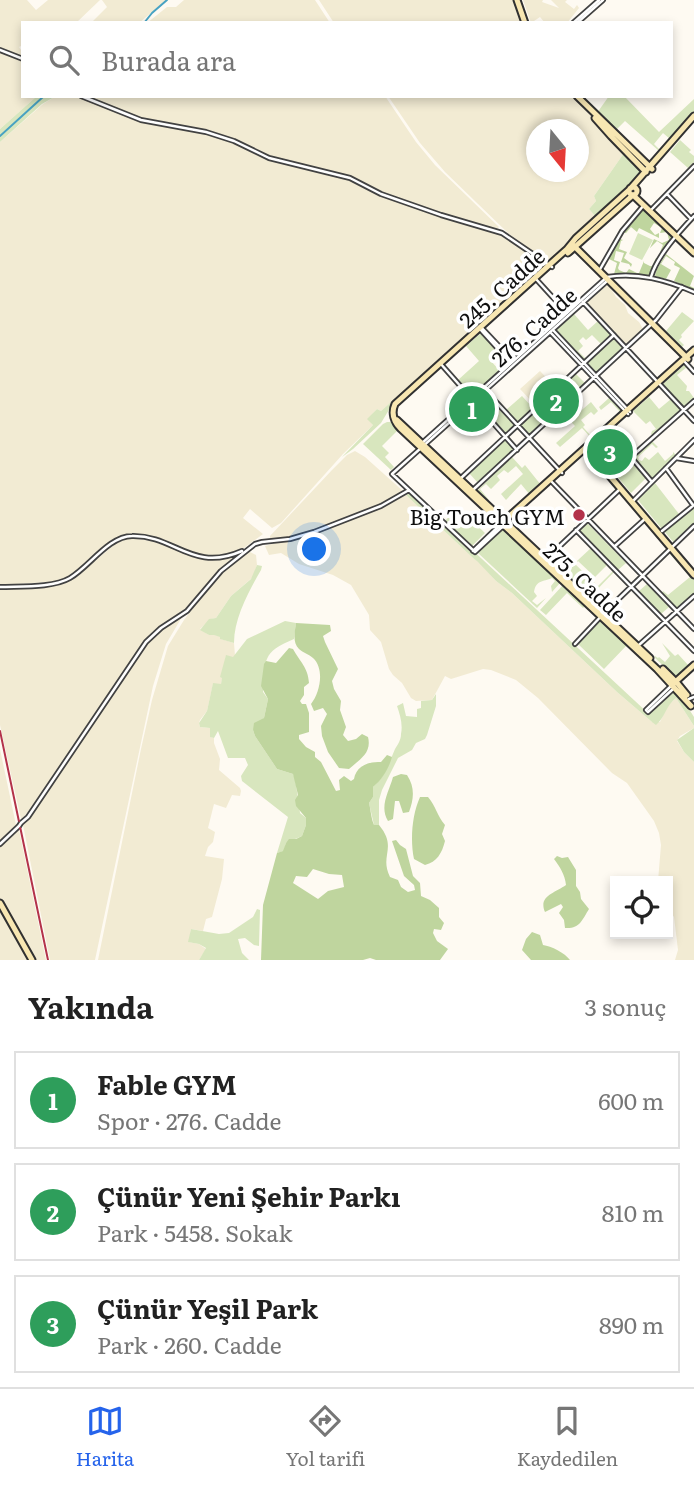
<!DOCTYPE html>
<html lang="tr">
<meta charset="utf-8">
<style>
body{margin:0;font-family:Literata,serif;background:#f6f6f6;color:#222}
.controls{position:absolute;right:21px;bottom:21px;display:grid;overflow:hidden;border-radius:0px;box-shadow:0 4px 10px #0003}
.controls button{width:63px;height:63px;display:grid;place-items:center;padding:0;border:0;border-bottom:2px solid #e0e0e0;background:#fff;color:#222;font:35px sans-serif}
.compass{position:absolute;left:526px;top:119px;width:63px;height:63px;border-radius:50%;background:#fff;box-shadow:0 4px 10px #0003;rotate:162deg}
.you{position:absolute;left:315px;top:550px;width:24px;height:24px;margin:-18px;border:5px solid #fff;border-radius:50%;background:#1a73e8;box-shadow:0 0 0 10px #1a73e833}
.badge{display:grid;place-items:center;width:46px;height:46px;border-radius:50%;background:#2563eb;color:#fff;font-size:23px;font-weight:700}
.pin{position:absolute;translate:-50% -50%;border:4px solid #fff;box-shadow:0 2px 7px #0006}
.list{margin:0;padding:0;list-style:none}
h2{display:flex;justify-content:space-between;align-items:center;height:91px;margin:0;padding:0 28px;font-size:30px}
h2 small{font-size:23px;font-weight:400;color:#767676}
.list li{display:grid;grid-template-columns:46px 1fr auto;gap:21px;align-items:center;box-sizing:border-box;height:98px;margin:0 14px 14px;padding:0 14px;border:2px solid #e0e0e0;border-radius:0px}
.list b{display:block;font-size:26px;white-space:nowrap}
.list p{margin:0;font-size:23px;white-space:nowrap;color:#767676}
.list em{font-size:23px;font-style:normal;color:#767676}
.icon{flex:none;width:38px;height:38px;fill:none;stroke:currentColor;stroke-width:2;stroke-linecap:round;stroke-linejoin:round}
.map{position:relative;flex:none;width:694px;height:960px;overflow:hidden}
.search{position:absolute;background:#fff;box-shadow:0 4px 10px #0003;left:21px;right:21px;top:21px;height:77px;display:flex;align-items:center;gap:18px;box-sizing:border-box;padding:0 24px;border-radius:0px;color:#767676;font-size:26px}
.sheet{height:427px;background:#fff}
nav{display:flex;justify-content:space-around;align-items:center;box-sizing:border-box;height:98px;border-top:2px solid #e0e0e0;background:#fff;font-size:19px;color:#767676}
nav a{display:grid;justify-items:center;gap:4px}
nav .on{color:#2563eb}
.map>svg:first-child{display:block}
</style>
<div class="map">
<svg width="694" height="960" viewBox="0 0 694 960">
<rect width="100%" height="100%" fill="#fefaf2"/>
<path fill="#f2ebd3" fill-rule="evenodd" d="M0,0H27L36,10L48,0H100L76,23H23V45L19,47L23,53V57L0,48Z
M102,0H166L139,23H91L107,7Z
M184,0H315L330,23H147L167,7H176Z
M319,0H513L521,23H334Z
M523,0H543L542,2L559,8L551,0H567L565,2L574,9L577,5L579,8L567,23H545L540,17L531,23Z
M0,51L23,60V96H37L0,129Z
M56,96H78L141,121L205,133L233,143L269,159L346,178L386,197L500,234L546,265L418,380H417L381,411L377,409L368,419L373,425L343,454L281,523L272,528L250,509L243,518L263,534L244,548L224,555L207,556L191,553L153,537L138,534L126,535L118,538L107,546L75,573L64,580L49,582L0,585V142L43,104Z
M84,96H385L416,142L435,165L499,227L496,230L434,211L380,193L351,178L269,156L219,135L142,120Z
M388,96H573L624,153L594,196L596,201L589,209L596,217L549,263L509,234L445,172L420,143ZM536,130H578V172H536Z
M608,284L616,297L625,305L628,313L639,322L643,329L626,345L586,303Z
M540,371L555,387L536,406L520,389Z
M355,451L365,457L404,492L375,507L313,531L286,538L270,539V536L332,470L347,455Z
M406,495L473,558L480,563L496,581L512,593L617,692L652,722H660L668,705L676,698L694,726V728L680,736L677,741L684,752L694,762V960H675L678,950L674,917L668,908V881H658L661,845L659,833L654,821L627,783L612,773L538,698L516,680L491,670L483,669L451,679L445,676L432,700L416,701L411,698L402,683L393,675L389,669L381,642L370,630L369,615L351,585L333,575L299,564L281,553L269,555L265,546L326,529L380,507Z
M131,538L157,542L198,558L221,560L236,556L217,572L186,609L158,629L145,642L40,796L24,817L21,819L0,725V589L54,586L66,583L77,576L114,545L124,539Z
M248,551L256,555L257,565L253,577L231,596L216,618L211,619L200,629L209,635H215L221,637V639L234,643L235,656L233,658L226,656L221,685L213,684L207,711L200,720L199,723L200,727L210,728L211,737L214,738V743L220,759L219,770L240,788L241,791L240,796L232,795L226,808L214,804L208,828L215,832L213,842L208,847L205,856L224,859L222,879L212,917L206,919L203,931L191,929L189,942L199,944L206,949L199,960H98L141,749L152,700L168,646L184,620L215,578Z
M182,617L166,644L153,686L95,960H50L23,825L147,644L162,629Z
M0,749L16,825L0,841Z
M19,830L46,960H34L0,899V847Z
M0,906L30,960H0Z"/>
<path fill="#d8e6be" d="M37,96H56L42,104L0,142V129Z
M609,96H624L659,132L694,99V113L670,139L663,133L654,144L660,150L659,151L625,121L615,131L597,113Z
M680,140L691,150L689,152L694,156V162L688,168L670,152Z
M624,153L642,171L629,186L596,217L589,209L596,201L594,196Z
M638,233L653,240L642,260L629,254Z
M682,312L694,321L681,335L682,337L679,340L684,345L682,347L666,331Z
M574,314L588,330L598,321L611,335L601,344L592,335L586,340L583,337L579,341L583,346L578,351L586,359L584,361L555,330Z
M481,333L499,352L490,357V360L500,371L472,396L458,380L479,361L466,346Z
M613,337L623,348L596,373L586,363Z
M684,365L687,367L677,375L687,386L686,391H689L694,398L684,407L663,384Z
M575,373L585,383L529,435L520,425Z
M417,379L418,380L393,403L381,423L353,449L342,457L373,425L367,419L377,409L381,411Z
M522,396L533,408L518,423L506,410Z
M649,397L659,409L671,399L681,410L653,436L651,434L652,431L656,429L650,421L646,424L633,411Z
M609,398L623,412L592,439L582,428L560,447L556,443L575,426L561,411L567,405L576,415L591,402L598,411L594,415L591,412L581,420L585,425L583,427L591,436L620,412L611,402L601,410L599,407Z
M495,403L515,425L506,433L486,412Z
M387,422H393L398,430L382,446L389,453L385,457L394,467L391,470L363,444L383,424Z
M608,434L628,457L612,471L593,448Z
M505,440L514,449L478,483L469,473Z
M652,441L658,447L656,448L652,444L638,457L639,460L642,461L645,457L649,460L658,452L665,461L673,454V452L676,455L652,479L633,458Z
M512,457L522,468L525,465L541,485L530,495L521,484L506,500L501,494L523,474L516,466L508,473L504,470L497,476L500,480L491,489L486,484L480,489L489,500L488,501L477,491Z
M631,460L646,478L631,493L615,474Z
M655,483L679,514L662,529L638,500Z
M409,493L412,494L649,714L673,693L680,695L694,717V726L676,698C666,705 665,718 656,725L652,722L617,692L512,593L496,581L478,562L473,558L406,495Z
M458,507L485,533L472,546L445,521Z
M694,507V524L675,544L664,531Z
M587,523L626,563L618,570L579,530Z
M503,529L560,583L552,592L551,586L555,581L552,578C543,582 536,580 534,592L537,596L532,601L537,605L546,598L537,608L478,553Z
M591,548L607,565L595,577L578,561L575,564L598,586L613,571L614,572L590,597L564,573Z
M670,554H673L694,578V593L677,608L662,593L663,591L668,595L690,577Z
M257,565L262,566L261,570C249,591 234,618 234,643L220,639V637L214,635H209L200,630L209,619L216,618L231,596L251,579Z
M647,584L669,607L661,614L639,591Z
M563,585L585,606L583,608L567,593L546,615L540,610Z
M601,620L627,645L604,669L578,644Z
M285,621L296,623L294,639C262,652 265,660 263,692L268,699L264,718L253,730L255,736L277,769L293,774L295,778L300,813L306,818V825L302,836L286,843L284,851L277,853L288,817L242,781L241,776L248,765L245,758H228L218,731L214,738L210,737V728L200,727L199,723L207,711L213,683L221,684L222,678L220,677L226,655L233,657L247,639Z
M662,643L675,656L678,654L689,666L679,675H673L654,657L655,656L658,658L659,657L665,662L670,656Z
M436,694V706L427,735L425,739L416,743L412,750L398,758L382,790L379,800V825H374L369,803L373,797V787C385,777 389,763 395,749C398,744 401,740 401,734C403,724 400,715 397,706L403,703L406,716L417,717V709L421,708V701L432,700Z
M694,728V762L684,752L677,740Z
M257,909L260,910L259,946L254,945L245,938L238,939L242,953L249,960H199L206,948L199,944L188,942L191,929L219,934L229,933L253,917Z"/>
<path fill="#bfd59e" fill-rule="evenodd" d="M644,208L673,236L662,254L660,252L663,245L657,241L650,248L654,239L662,243L669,240L667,232L660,233L662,228L654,223L650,229L655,235L659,233V238L639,228L637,232L631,227L626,233H624Z
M620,239L623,240L621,241L619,249L627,252L624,258L632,264L631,267L629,264L621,262L624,253L616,251L614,260L620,262L618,268L619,270L626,273L629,269L637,273H639L644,261V263L650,266H652L656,258L658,259L649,275L614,274L617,263L609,259Z
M666,254L694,276L690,286L694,288V290L674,281L680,268L674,265L675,262L666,256L661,264L671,270L666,279L655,276L657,269Z
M296,623L330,625L331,631L323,636L325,642L338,669L332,681L334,689L341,701L340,710L346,727L343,735L348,741L356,739L362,734L368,737C372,753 360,759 349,769L339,768L328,752L322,736L321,726L327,714L323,708L314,711L311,704C320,693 325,669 313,658C309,654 303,653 299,649C292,642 295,631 296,623Z
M289,648L293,649C300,662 308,667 309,683L304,687V695L300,701L302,704H306L309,713V732L299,735V739L306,747L315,752V757L321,762L336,791L340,790L339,780L344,776L351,781L354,779C356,766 369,761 381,762L387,755L392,757C389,768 382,780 373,787V797L369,803C371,811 371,818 374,825H379C398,848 379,855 390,877L398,880L401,887L408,892L415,890L414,885L404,876L392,841L396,840L400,845L406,849L413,876L420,883L421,896L430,900L439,908V917L444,923L441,930L434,929L433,933L437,941L448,949L440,960H376L370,958L363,960H261L263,905L277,853L283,851L286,843L289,839H296L302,836L306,825V818L296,806L295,800L298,795L293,774L277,769L255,736L253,730L254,723L264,718L268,699L261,686L264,664L266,661L276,663ZM313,869L329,874L342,875L344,887L328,891L318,899L293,883L296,876L307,877Z
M401,774L407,775C415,787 414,799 409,812L403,813L399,801H395L393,819L388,821C379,806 389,792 393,777Z
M420,797H428C436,806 437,816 445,825L442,834L445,841C442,853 437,862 425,865L414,859C410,840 412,815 420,797Z
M557,856L562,858L568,857L576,870V886L580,892L581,899L589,909C582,920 580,929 565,928L564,920L559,913L563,907L561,904L545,912C538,896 555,893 566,885C565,875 560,867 554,859Z
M532,932L540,935L543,945C551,946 565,953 570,960H531L522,950L526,939Z"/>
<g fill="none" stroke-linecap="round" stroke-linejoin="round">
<path stroke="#47a2c2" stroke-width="2" d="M144,23L152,13L167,0
M0,136L44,96"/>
<defs>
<path id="street" d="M573,23L599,0
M577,23L603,0
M0,50L23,59
M81,96L141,120L206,132L234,141L269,158L350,178L381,194L441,215L502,233L552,267
M667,194L691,219
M652,209L694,166
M599,271L622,231L644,205
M651,277C657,256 679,232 694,216
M536,279L567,313
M583,302L694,421
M481,327L513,361
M479,328L510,362
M553,330L630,412
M550,332L628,414
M685,362L694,372
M440,363L517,450
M485,390L562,473
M609,431L652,482
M421,444L607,277C638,272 666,280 694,292
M676,458L694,461
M666,468L693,505
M612,474L694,401
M460,479L614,335
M552,482L694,629
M474,489L656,320L682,287
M632,502L694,440
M503,526L475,552L392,474L607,281
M576,530L694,651
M662,531L694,505
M615,546L646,518
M473,551L501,524
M545,560L619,490
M0,587C20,586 53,588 70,578C89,567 109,536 132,536C175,535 192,573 242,551
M575,644L606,611L694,526
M639,645L694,596
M670,687L646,710L648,712L673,689
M689,699L694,697
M21,823L28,817L146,642L161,628L187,611L221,571L255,544L262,542L290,539L314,532L381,506L409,490
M0,844L19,826"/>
<path id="secondary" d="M517,0L525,23
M577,96L652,169
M595,118L611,136L646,172
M629 191a4 4 0 1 1 8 0a4 4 0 1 1-8 0Z
M631,188L694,116
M630,189L576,238L567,249L395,404C391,413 394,422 401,429L657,669L691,706
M633,195L694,253
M574,246L688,359
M568,253L633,195
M397,420L650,658
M586,448L694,575
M504,521L694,350
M663,669L678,684L687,695
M673,684L694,665
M0,903L32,960"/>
</defs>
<use href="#street" stroke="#424242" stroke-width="6"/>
<use href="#secondary" stroke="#313131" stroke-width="9"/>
<use href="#street" stroke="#fff" stroke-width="2.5"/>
<use href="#secondary" stroke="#f8e7b2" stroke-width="5"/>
<path stroke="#b3324a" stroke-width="2" d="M0,731L48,960"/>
<defs>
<path id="street-bridge" d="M19,826L21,823"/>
</defs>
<use href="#street-bridge" stroke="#424242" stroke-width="6" stroke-linecap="butt"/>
<use href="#street-bridge" stroke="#fff" stroke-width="2.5"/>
</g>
<circle fill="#b3324a" stroke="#fff" stroke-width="2.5" cx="579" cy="515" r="7"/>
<g text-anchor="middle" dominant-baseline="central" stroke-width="7" stroke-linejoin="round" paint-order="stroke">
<g font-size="21" fill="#0f0f0f" stroke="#fff">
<text transform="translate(501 287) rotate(-42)">245. Cadde</text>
<text transform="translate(533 326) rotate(-42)">276. Cadde</text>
<text transform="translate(586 581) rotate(43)">275. Cadde</text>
</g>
<g font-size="21" fill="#0f0f0f" stroke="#fff" text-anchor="end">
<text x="565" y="515">Big Touch GYM</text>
</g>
</g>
</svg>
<div class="controls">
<button><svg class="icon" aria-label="locate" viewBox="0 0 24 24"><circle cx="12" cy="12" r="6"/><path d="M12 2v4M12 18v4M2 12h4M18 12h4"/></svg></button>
</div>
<svg class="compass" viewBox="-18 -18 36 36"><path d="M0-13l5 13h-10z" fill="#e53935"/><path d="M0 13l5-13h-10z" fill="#767676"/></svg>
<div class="you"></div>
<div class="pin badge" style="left:472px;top:409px;background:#2e9e5b">1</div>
<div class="pin badge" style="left:556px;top:401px;background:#2e9e5b">2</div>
<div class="pin badge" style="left:610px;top:452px;background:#2e9e5b">3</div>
<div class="search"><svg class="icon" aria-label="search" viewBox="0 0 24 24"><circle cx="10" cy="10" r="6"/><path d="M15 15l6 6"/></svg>Burada ara</div>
</div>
<section class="sheet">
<h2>Yakında<small>3 sonuç</small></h2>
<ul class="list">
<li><span class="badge" style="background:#2e9e5b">1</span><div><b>Fable GYM</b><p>Spor · 276. Cadde</p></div><em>600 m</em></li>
<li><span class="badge" style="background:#2e9e5b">2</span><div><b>Çünür Yeni Şehir Parkı</b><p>Park · 5458. Sokak</p></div><em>810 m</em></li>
<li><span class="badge" style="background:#2e9e5b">3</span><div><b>Çünür Yeşil Park</b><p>Park · 260. Cadde</p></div><em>890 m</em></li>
</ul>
</section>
<nav>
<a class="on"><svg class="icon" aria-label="map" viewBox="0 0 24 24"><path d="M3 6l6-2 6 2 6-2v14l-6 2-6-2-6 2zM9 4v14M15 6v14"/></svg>Harita</a>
<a><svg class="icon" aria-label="directions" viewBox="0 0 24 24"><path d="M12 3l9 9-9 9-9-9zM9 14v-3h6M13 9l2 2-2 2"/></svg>Yol tarifi</a>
<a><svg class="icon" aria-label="saved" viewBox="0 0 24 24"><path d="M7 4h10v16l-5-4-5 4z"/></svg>Kaydedilen</a>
</nav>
